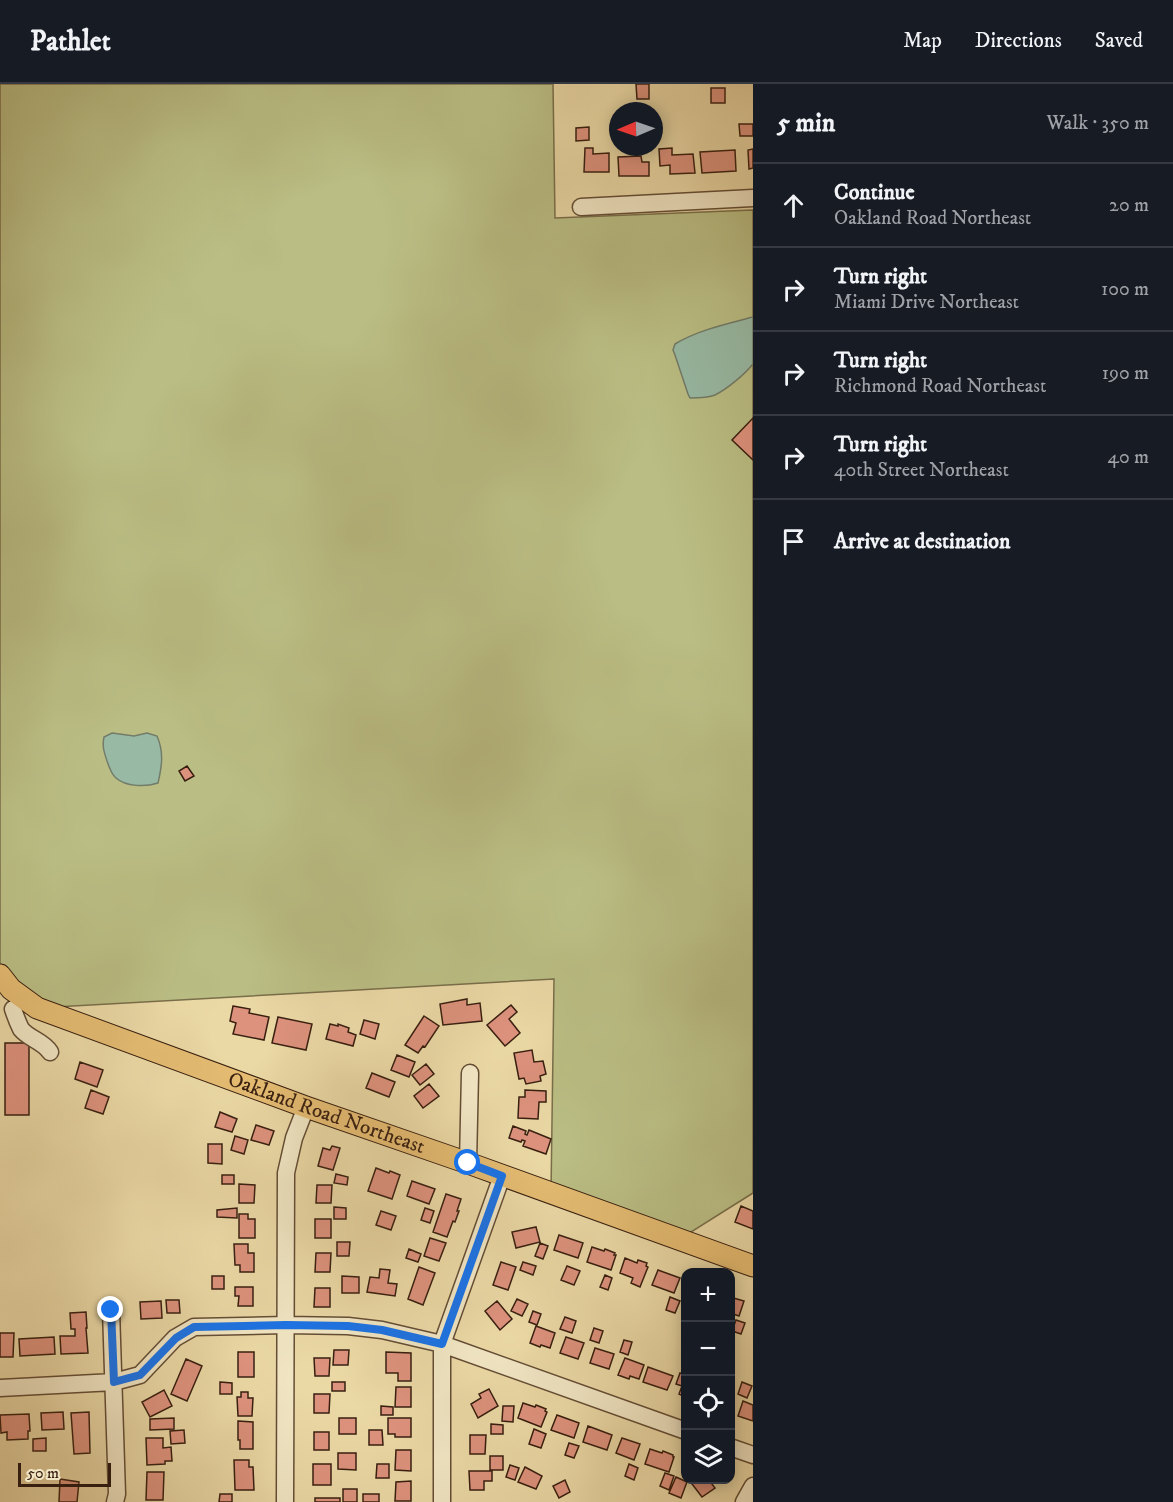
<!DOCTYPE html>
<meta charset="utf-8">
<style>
body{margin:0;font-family:"IM FELL DW Pica",serif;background:#20242c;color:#f1f3f6}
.controls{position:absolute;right:18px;bottom:18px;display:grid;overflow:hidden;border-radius:12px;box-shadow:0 3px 15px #0003}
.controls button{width:54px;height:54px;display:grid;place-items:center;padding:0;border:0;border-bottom:2px solid #363941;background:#171b24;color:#f1f3f6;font:30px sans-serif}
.compass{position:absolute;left:609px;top:18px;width:54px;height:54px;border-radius:50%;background:#171b24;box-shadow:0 3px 15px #0003;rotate:268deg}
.scale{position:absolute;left:18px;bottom:15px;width:93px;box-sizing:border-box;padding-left:6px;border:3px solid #381f10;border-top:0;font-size:16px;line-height:21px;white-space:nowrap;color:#381f10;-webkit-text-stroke:4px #f1e6c4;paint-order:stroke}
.stop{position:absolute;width:18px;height:18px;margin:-14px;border:4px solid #1a73e8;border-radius:50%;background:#fff}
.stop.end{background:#1a73e8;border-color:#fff;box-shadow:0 2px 6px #0008}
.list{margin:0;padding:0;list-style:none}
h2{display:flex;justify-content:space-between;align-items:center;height:78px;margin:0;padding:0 24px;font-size:26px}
h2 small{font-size:20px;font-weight:400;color:#9ea1a6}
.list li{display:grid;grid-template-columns:39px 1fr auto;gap:18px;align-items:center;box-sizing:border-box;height:84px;padding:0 24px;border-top:2px solid #363941}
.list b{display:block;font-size:22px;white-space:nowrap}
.list p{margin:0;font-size:20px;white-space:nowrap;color:#9ea1a6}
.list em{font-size:20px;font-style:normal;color:#9ea1a6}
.icon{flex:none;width:33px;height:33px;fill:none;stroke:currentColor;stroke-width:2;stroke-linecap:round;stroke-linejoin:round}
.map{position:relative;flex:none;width:753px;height:1418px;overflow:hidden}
header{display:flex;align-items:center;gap:36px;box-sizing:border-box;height:84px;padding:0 30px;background:#171b24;border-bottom:2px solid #363941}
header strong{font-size:28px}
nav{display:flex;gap:33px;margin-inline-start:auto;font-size:21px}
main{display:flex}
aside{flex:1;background:#171b24}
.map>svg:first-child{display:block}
</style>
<header>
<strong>Pathlet</strong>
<nav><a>Map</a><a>Directions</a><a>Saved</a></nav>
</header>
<main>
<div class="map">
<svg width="753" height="1418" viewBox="0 0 753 1418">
<rect width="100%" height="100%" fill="#ead8a5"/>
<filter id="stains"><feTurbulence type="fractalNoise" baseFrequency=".00333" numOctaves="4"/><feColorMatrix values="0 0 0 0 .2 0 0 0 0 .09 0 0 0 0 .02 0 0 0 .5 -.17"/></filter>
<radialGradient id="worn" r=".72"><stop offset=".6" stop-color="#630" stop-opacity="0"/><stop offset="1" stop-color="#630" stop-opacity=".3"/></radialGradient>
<path fill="#babe84" stroke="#796e4a" stroke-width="1.5" d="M0,0H553L555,134L753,126V1109L688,1150L551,1109L554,895L37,924L0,891Z"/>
<path fill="#98baa4" stroke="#727c69" stroke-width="1.5" d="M753,233V280C744,291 727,305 715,311C708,314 697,314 690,314L688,310L675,271L673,266L675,260C698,246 727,240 753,233Z
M112,649L134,652L147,649L157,652C164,668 162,682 158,699C146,703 126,703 116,694C111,690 109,682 107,677C104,668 102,662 104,653Z"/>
<path fill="#dd927d" stroke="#381f10" stroke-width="1.5" d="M636,0H649V15H637Z
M711,4H725V19H711Z
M739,40H753V52H740Z
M589,43V56L576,57V44Z
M585,64H593V70L609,69V88H584Z
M672,64V71L693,70L695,89L670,90V81L660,82L659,65Z
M753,65V84L749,85L748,66Z
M735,66L736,87L702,89L700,68Z
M641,72L642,78H649V92H619L618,73Z
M753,334V376L732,356Z
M187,682L194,692L185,697L179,687Z
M467,915V921L480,919L482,937L443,941L440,920Z
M511,921L517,928L509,935L520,949L505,962L487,941Z
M233,922L250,925L249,929L269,933L264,956L233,950L236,939L230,937Z
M424,932L439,942L425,963L423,962L418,969L405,961Z
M278,933L312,940L306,966L272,959Z
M364,936L379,940L375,955L360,950Z
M330,940L338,942V940L349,944L348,948L356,951L353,962L326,955Z
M5,959H29V1031H5Z
M532,966L534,978L543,977L546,990L540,992L541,997L526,1000L524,994L519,995L514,969Z
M397,971L415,978L409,993L391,986Z
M80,978L103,986L97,1003L75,995Z
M426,980L434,990L420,1001L412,991Z
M372,989L395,998L389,1013L366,1004Z
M429,1000L439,1012L423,1024L414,1012Z
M91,1006L109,1013L103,1030L85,1024Z
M525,1006L546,1007V1018H539L538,1035L518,1034L519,1013H525Z
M220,1028L237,1035L232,1048L215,1043Z
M256,1041L274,1047L269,1061L251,1056Z
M513,1042L526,1047L525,1050L527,1051L529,1046L551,1055L546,1070L523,1062L525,1057L522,1056L521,1058L509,1054Z
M235,1052L248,1056L244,1070L231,1066Z
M208,1060H222V1080L208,1079Z
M332,1062L340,1064L333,1086L318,1082L323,1064L330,1066Z
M376,1084L389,1089L390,1087L400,1091L392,1115L368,1107Z
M336,1090L348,1093L347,1101L334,1099Z
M222,1091H234V1100H222Z
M412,1097L435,1105L429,1120L407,1112Z
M239,1100L255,1101L254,1119H239Z
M317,1101H332L331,1119H316Z
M446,1110L461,1115L457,1127H459L455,1138L453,1137L447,1153L433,1148Z
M741,1122L753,1127V1145L735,1138Z
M334,1123L346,1124V1135H334Z
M237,1124V1134L217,1133V1126Z
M425,1124L434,1127L430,1139L421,1136Z
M381,1127L396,1132L391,1146L376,1141Z
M239,1130H248V1135H255V1154H239Z
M315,1135H331V1154H315Z
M536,1143L540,1158L516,1164L512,1148Z
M559,1151L583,1159L578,1174L554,1166Z
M430,1154L446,1159L439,1177L424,1172Z
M337,1158H350L349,1172H337Z
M540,1159L548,1162L543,1175L535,1172Z
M234,1160H248V1169H254V1188H240V1181H235Z
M592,1163L604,1167L605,1165L615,1169L614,1171H616L611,1186L587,1178Z
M409,1165L421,1170L418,1178L406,1174Z
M316,1169H331L330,1188H315Z
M625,1174L637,1179L638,1176L647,1179L646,1182L648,1183L640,1203L631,1199L633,1194L620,1189Z
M501,1178L516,1183L508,1206L493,1201Z
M523,1178L536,1182L533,1191L520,1186Z
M567,1182L580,1187L574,1201L561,1196Z
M419,1183L435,1189L423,1221L408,1215Z
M380,1185L390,1186L388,1199L397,1200L395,1212L367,1208L370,1193L379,1194Z
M658,1186L680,1194L674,1209L652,1201Z
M605,1191L612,1194L608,1206L600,1203Z
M212,1192H224V1205H212Z
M342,1192L359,1193V1209H342Z
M235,1203H253V1222H238L239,1212H235Z
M315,1204H330V1223H314Z
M670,1213L680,1217L675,1229L666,1226Z
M730,1213L744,1217L739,1232L730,1229Z
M517,1215L528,1220L522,1232L511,1227Z
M166,1216H179L180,1229H167Z
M161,1217L162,1234L141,1235L140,1218Z
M497,1217L512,1235L500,1246L485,1227Z
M533,1227L541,1230L537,1241L529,1238Z
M86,1228L87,1244H86L88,1269L61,1270L60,1252H75V1245H71L70,1229Z
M565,1233L576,1237L572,1249L560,1245Z
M736,1236L745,1239L741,1250L732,1247Z
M536,1242L555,1249L550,1264L541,1261L540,1263L530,1259Z
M594,1244L603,1247L599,1259L590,1256Z
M0,1249H14L13,1273H0Z
M54,1253L55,1270L20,1272L19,1255Z
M566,1253L584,1259L578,1275L560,1269Z
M624,1256L632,1258L628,1271L620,1268Z
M595,1264L614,1270L609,1285L590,1279Z
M334,1266H349L348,1281H333Z
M238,1268H254V1293H238Z
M386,1268L411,1269V1297H398V1289H386Z
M314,1274H330L329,1292H315Z
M625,1274L644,1281L639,1295L630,1292L629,1295L618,1291Z
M186,1275L202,1282L187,1317L171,1310Z
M648,1283L673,1292L667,1306L643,1298Z
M680,1289L686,1291V1313L679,1310L682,1302L676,1300Z
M220,1298L232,1299V1310H220Z
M332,1298H345V1307H332Z
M742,1298L752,1302L747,1314L738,1310Z
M396,1303H411V1323H395Z
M489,1305L498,1322L478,1334L471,1320L481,1314L479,1310Z
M164,1306L172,1322L150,1333L142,1318Z
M241,1308H248V1314H253L252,1332H238L237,1313H241Z
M314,1310H330L329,1329H314Z
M743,1317L753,1321V1337L738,1332Z
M523,1319L535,1323L536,1321L546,1325L545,1327L547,1328L541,1343L518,1334Z
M381,1322L393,1323V1331H381Z
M503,1322H514L513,1338L502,1337Z
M63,1328L64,1345L42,1346L41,1329Z
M89,1328L90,1369L74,1370L71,1329Z
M29,1330L30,1347H28V1355L7,1356V1348L1,1349L0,1331Z
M557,1331L579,1339L574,1354L551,1346Z
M174,1334V1345L150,1346V1335Z
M339,1334H356V1350H339Z
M388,1334H411V1353H395V1350H388Z
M238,1337L253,1338V1365H240V1356H238Z
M491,1340L503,1341V1350H491Z
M588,1342L612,1351L607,1366L583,1358Z
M534,1345L546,1350L541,1364L529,1360Z
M184,1346L185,1359L171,1360L170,1347Z
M369,1346H382L383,1361H369Z
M314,1348H329V1366H314Z
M470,1351H486L485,1370H470Z
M46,1354V1367H33V1355Z
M146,1354H163V1364L171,1363L172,1377H165V1380L147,1381Z
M622,1354L640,1360L634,1376L616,1369Z
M569,1359L579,1362L574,1374L565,1371Z
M650,1365L662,1369L663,1367L673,1371V1373H674L669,1388L645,1380Z
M396,1366H411V1387L395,1386Z
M338,1369H356V1386L338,1385Z
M490,1372H503V1386H490Z
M234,1376H249V1383H253L254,1406H235Z
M313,1380H331V1401H313Z
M377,1380H389V1394H376Z
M629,1380L638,1384L634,1396L625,1392Z
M510,1381L519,1384L515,1396L506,1393Z
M525,1383L542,1392L536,1405L518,1398Z
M469,1387H492V1397H484V1406H470Z
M147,1388H164L163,1416H146Z
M665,1389L674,1392L669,1406L660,1402Z
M676,1393L687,1398L681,1414L669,1409Z
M60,1395L79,1398L77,1418H59Z
M565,1396L570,1408L559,1414L553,1402Z
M689,1396H709L715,1404L702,1413Z
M411,1397V1417H395L396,1398Z
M343,1405H357V1418H343Z
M220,1410H232V1418H219Z
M363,1410H379V1418H363Z
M315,1414H340V1418H315Z"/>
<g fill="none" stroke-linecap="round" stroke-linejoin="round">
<defs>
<path id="minor" d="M581,123L753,114
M13,925C15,931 18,939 21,945C29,955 43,957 50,968
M468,1079L470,989
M111,1226L117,1410L115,1418
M0,1304L114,1298L140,1291L175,1254L194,1243L286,1241L348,1242L382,1246L442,1260L686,1347
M730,1363L753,1371
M285,1418L286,1089L294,1054L306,1023
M442,1418V1260L502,1092
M744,1418L753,1402"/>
<g id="major">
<path id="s1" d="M0,891L11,905L37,924L306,1023L468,1079L753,1182"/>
</g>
</defs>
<use href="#minor" stroke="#644d35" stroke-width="19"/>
<use href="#major" stroke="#381f10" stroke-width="23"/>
<use href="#minor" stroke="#f1e6c4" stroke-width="16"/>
<use href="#major" stroke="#e5bc72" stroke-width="21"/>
</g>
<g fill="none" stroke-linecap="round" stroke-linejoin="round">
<path stroke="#1a73e8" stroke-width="8" d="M111,1226L114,1298L140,1291L176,1254L194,1243L286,1241L348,1242L382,1246L442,1260L502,1092L468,1079"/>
</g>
<g text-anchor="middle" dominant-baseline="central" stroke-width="6" stroke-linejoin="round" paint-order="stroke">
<g font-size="21" fill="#381f10" stroke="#f1e6c4">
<text stroke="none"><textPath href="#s1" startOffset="358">Oakland Road Northeast</textPath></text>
</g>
</g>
<rect width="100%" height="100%" filter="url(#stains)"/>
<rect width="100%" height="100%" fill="url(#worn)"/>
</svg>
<div class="controls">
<button>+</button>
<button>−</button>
<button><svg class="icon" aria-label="locate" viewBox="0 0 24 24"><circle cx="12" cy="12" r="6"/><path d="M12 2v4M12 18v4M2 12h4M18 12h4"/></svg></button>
<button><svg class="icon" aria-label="layers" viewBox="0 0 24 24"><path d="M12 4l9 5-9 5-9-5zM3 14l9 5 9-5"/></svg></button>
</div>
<svg class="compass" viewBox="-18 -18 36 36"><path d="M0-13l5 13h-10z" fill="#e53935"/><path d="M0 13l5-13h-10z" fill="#9ea1a6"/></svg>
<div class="scale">50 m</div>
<div class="stop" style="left:468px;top:1079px"></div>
<div class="stop end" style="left:111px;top:1226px"></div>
</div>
<aside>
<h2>5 min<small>Walk · 350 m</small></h2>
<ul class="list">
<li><svg class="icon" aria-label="ahead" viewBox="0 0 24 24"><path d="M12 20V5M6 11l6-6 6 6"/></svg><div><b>Continue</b><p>Oakland Road Northeast</p></div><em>20 m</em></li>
<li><svg class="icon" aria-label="right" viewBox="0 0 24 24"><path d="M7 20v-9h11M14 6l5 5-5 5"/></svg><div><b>Turn right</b><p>Miami Drive Northeast</p></div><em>100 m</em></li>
<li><svg class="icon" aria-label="right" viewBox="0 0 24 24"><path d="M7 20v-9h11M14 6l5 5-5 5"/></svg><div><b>Turn right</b><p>Richmond Road Northeast</p></div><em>190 m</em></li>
<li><svg class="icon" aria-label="right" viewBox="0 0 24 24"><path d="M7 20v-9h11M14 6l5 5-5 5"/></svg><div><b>Turn right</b><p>40th Street Northeast</p></div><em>40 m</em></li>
<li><svg class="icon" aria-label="arrive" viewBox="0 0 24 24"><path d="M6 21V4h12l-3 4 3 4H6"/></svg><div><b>Arrive at destination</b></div></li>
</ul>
</aside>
</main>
